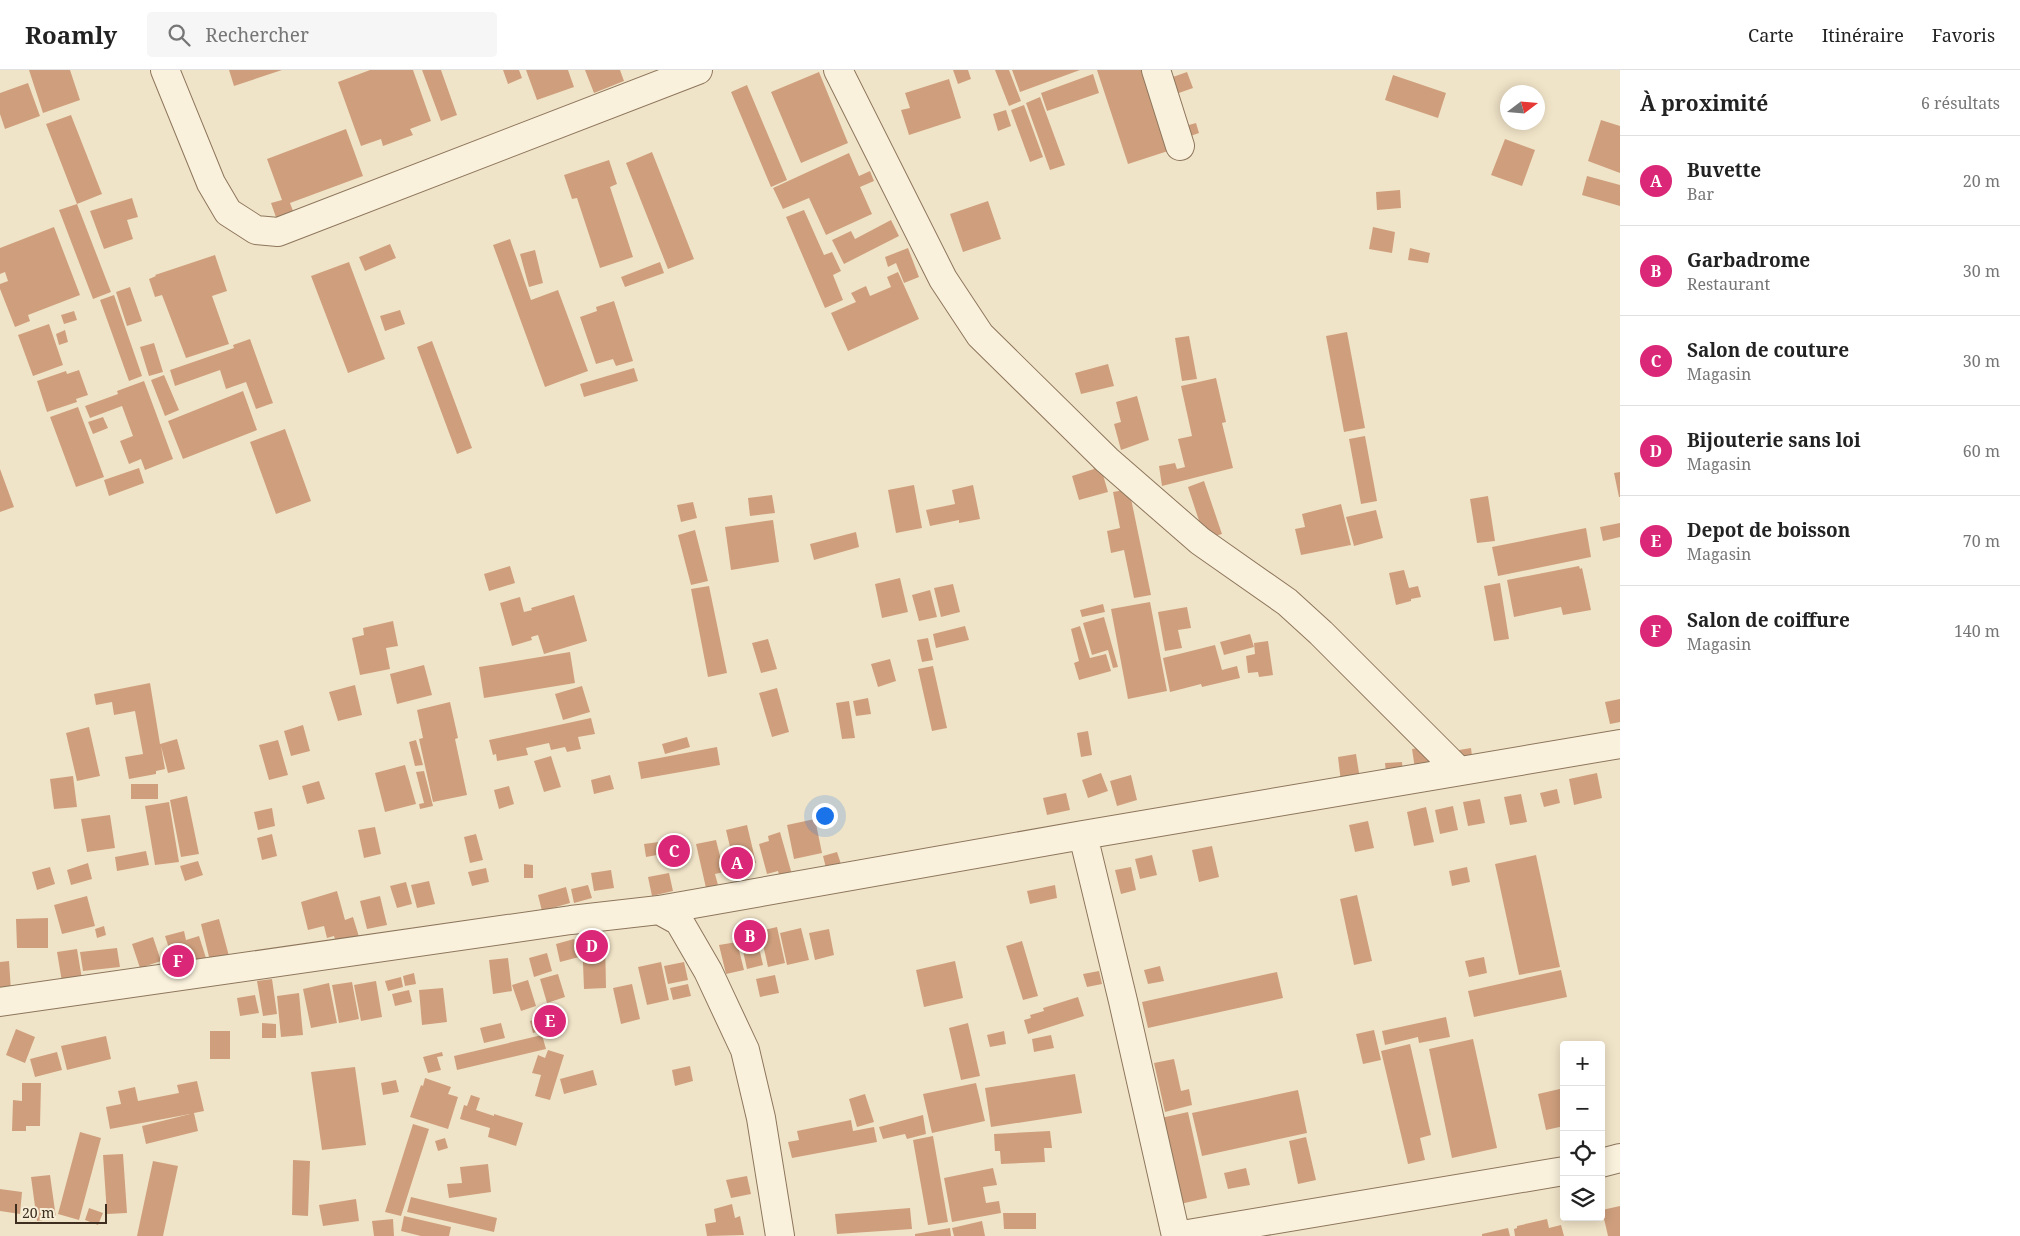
<!DOCTYPE html>
<html lang="fr">
<meta charset="utf-8">
<style>
body{margin:0;font-family:"Noto Serif",serif;background:#f6f6f6;color:#222}
.controls{position:absolute;right:15px;bottom:15px;display:grid;overflow:hidden;border-radius:5px;box-shadow:0 2px 12px #0003}
.controls button{width:45px;height:45px;display:grid;place-items:center;padding:0;border:0;border-bottom:1px solid #e0e0e0;background:#fff;color:#222;font:25px sans-serif}
.compass{position:absolute;left:1500px;top:15px;width:45px;height:45px;border-radius:50%;background:#fff;box-shadow:0 2px 12px #0003;rotate:74deg}
.scale{position:absolute;left:15px;bottom:12px;width:92px;box-sizing:border-box;padding-left:5px;border:2px solid #3d2e20;border-top:0;font-size:14px;line-height:18px;white-space:nowrap;color:#3d2e20;-webkit-text-stroke:4px #f7eed8;paint-order:stroke}
.you{position:absolute;left:824px;top:745px;width:18px;height:18px;margin:-12px;border:4px solid #fff;border-radius:50%;background:#1a73e8;box-shadow:0 0 0 8px #1a73e833}
.badge{display:grid;place-items:center;width:32px;height:32px;border-radius:50%;background:#db2777;color:#fff;font-size:16px;font-weight:700}
.pin{position:absolute;translate:-50% -50%;border:2px solid #fff;box-shadow:0 1px 5px #0006}
.list{margin:0;padding:0;list-style:none}
h2{display:flex;justify-content:space-between;align-items:center;height:65px;margin:0;padding:0 20px;font-size:21px}
h2 small{font-size:16px;font-weight:400;color:#767676}
.list li{display:grid;grid-template-columns:32px 1fr auto;gap:15px;align-items:center;box-sizing:border-box;height:90px;padding:0 20px;border-top:1px solid #e0e0e0}
.list b{display:block;font-size:19px;white-space:nowrap}
.list p{margin:0;font-size:16px;white-space:nowrap;color:#767676}
.list em{font-size:16px;font-style:normal;color:#767676}
.icon{flex:none;width:28px;height:28px;fill:none;stroke:currentColor;stroke-width:2;stroke-linecap:round;stroke-linejoin:round}
.map{position:relative;flex:none;width:1620px;height:1166px;overflow:hidden}
header{display:flex;align-items:center;gap:30px;box-sizing:border-box;height:70px;padding:0 25px;background:#fff;border-bottom:1px solid #e0e0e0}
header strong{font-size:24px}
nav{display:flex;gap:28px;margin-inline-start:auto;font-size:18px}
.search{width:350px;height:45px;background:#f6f6f6;display:flex;align-items:center;gap:12px;box-sizing:border-box;padding:0 18px;border-radius:5px;color:#767676;font-size:19px}
main{display:flex}
aside{flex:1;background:#fff}
.map>svg:first-child{display:block}
</style>
<header>
<strong>Roamly</strong>
<div class="search"><svg class="icon" aria-label="search" viewBox="0 0 24 24"><circle cx="10" cy="10" r="6"/><path d="M15 15l6 6"/></svg>Rechercher</div>
<nav><a>Carte</a><a>Itinéraire</a><a>Favoris</a></nav>
</header>
<main>
<div class="map">
<svg width="1620" height="1166" viewBox="0 0 1620 1166">
<rect width="100%" height="100%" fill="#f0e4c8"/>
<path fill="#cf9f7d" d="M29,0H70L80,30L43,43Z
M229,0H282L234,16Z
M370,0H413L431,51L410,59L413,65L383,76L381,69L361,76L338,12Z
M422,0H441L457,45L441,51Z
M503,0H519L522,8L508,14Z
M526,0H568L574,17L537,30Z
M585,0H620L624,11L594,23Z
M953,0H968L971,9L958,14Z
M995,0H1009L1021,31L1009,36Z
M1012,0H1080L1020,22Z
M1097,0H1141L1168,81L1128,94Z
M819,2L848,73L801,93L771,22Z
M1187,2L1193,18L1176,24L1170,8Z
M1093,4L1099,23L1047,41L1041,23Z
M1393,5L1446,23L1438,48L1385,30Z
M949,9L961,48L909,65L901,40L910,38L905,23Z
M28,13L40,46L5,59L0,44V23Z
M747,15L787,110L771,117L731,22Z
M1040,27L1065,95L1050,100L1026,33Z
M1024,35L1043,87L1030,92L1011,40Z
M1006,40L1011,56L998,61L993,44Z
M71,45L102,124L77,134L46,54Z
M1601,50L1620,56V103L1588,91Z
M1196,53L1199,63L1182,69L1178,58Z
M346,59L363,106L290,133L295,146L278,153L271,133L282,130L267,89Z
M1505,69L1535,80L1522,116L1491,105Z
M652,82L694,189L668,199L626,93Z
M849,83L859,106L870,101L874,111L860,117L872,144L826,165L809,128L783,139L773,118Z
M609,90L617,114L610,117L633,187L600,198L577,128L572,129L564,105Z
M1587,106L1620,115V136L1582,125Z
M1400,120L1401,138L1377,140L1376,122Z
M132,128L138,147L127,150L133,169L104,179L90,141Z
M988,131L1001,169L963,182L950,144Z
M77,134L111,222L93,229L59,140Z
M804,140L824,185L832,182L841,201L833,205L843,230L825,238L786,147Z
M891,150L899,166L844,194L832,170L851,161L855,169Z
M54,157L80,225L28,245L30,251L15,257L0,219V214L8,211L5,202L0,204V178Z
M1373,157L1395,162L1392,183L1369,179Z
M510,169L531,230L558,220L588,301L545,317L493,175Z
M390,174L396,188L365,201L359,187Z
M908,178L919,207L904,213L896,193L888,197L885,187Z
M1410,178L1430,183L1428,193L1408,190Z
M535,180L543,213L529,217L520,184Z
M215,185L227,221L212,226L229,274L186,288L162,225L155,227L149,209L156,206L155,205Z
M349,192L385,289L348,303L311,206Z
M660,192L664,203L625,217L621,207Z
M898,202L919,249L848,281L831,243L856,232L851,223L866,216L870,226L891,217L887,207Z
M130,217L142,251L127,256L116,222Z
M114,225L142,306L129,311L100,230Z
M614,231L633,291L616,296L613,289L596,294L580,247L597,241L596,237Z
M400,240L405,254L385,261L380,246Z
M74,241L77,250L64,254L61,245Z
M49,254L63,295L33,306L18,265Z
M65,260L68,272L59,275L56,264Z
M1347,262L1365,358L1344,362L1326,266Z
M1189,266L1197,309L1182,311L1175,268Z
M250,269L273,333L256,339L246,312L226,319L220,300L175,316L170,300L234,278L233,275Z
M432,271L472,378L457,384L417,277Z
M154,273L163,302L149,306L140,277Z
M1108,294L1114,316L1081,324L1075,303Z
M634,298L638,311L584,327L580,314Z
M79,300L88,325L76,329L77,332L47,342L37,311L66,301L67,304Z
M164,305L179,340L165,346L151,310Z
M1216,308L1226,352L1222,353L1233,398L1162,416L1159,396L1175,393L1177,399L1185,397L1178,369L1192,366L1181,316Z
M144,311L173,389L145,400L141,389L129,394L120,371L133,366L122,336L90,348L85,336L118,324L117,321Z
M243,321L257,360L183,389L168,351Z
M1137,326L1149,370L1121,380L1114,354L1121,352L1116,332Z
M78,337L104,407L76,417L50,347Z
M103,347L108,358L93,364L88,352Z
M285,359L311,431L276,444L250,372Z
M1365,366L1377,431L1361,434L1349,369Z
M1099,391L1108,422L1079,430L1072,406L1094,399L1092,393Z
M139,398L144,413L109,426L104,410Z
M0,399L14,437L0,442Z
M1620,402V427H1619L1614,403Z
M1204,411L1222,464L1205,469L1188,417Z
M914,415L922,458L896,463L888,420Z
M973,415L980,449L959,453V450L930,456L926,440L955,434L952,420Z
M1129,419L1151,525L1134,528L1124,480L1111,483L1107,461L1120,458L1113,422Z
M772,425L775,443L750,446L748,428Z
M1488,426L1495,471L1477,473L1470,429Z
M693,432L697,448L681,452L677,435Z
M1341,434L1351,475L1301,485L1295,459L1305,457L1302,444Z
M1376,440L1383,468L1354,476L1346,447Z
M773,450L779,492L731,500L725,457Z
M1620,453V467L1603,471L1600,457Z
M1586,458L1591,487L1498,506L1492,477Z
M695,460L708,511L691,515L678,465Z
M856,462L859,477L814,490L810,474Z
M510,496L515,513L489,521L484,504Z
M1579,496L1580,499L1582,498L1591,540L1563,545L1561,537L1514,547L1507,510Z
M1404,500L1409,518L1418,516L1421,527L1411,529V531L1396,535L1389,503Z
M900,508L908,542L882,548L875,514Z
M1500,513L1509,569L1494,571L1484,516Z
M953,514L960,542L941,547L934,518Z
M709,516L727,603L708,607L691,519Z
M930,520L937,547L919,551L912,525Z
M574,525L587,571L544,584L538,565L531,567L532,570L512,576L500,533L520,527L524,542L532,540L531,538Z
M1150,532L1167,621L1128,629L1111,539Z
M1103,534L1105,542L1082,547L1080,540Z
M1187,537L1191,558L1178,560L1182,578L1165,581L1158,542Z
M1104,547L1118,597L1113,598L1108,580L1092,585L1083,553Z
M393,551L398,576L386,578L390,599L360,605L352,568L364,565L363,558Z
M965,556L969,570L936,578L933,564Z
M1080,556L1090,588L1106,584L1111,601L1079,610L1074,593L1079,591L1071,559Z
M1250,564L1254,577L1224,585L1220,572Z
M928,568L933,590L922,592L917,570Z
M768,569L777,599L761,603L752,573Z
M1268,571L1273,605L1259,607L1258,602L1248,603L1246,586L1255,584L1254,573Z
M1215,575L1222,600L1237,596L1240,608L1202,617L1201,614L1170,622L1163,588Z
M570,582L575,613L484,628L479,597Z
M890,589L896,611L878,617L871,594Z
M424,595L432,625L397,634L390,604Z
M933,596L947,658L932,661L918,599Z
M150,613L160,674L177,669L185,699L168,703L161,676L165,699L156,701V704L129,709L125,687L143,684L135,641L114,645L112,632L96,635L94,624Z
M355,615L362,645L338,651L329,622Z
M582,616L590,642L563,650L555,624Z
M777,618L789,662L772,667L759,623Z
M868,628L871,644L856,646L853,631Z
M1620,629V652L1610,654L1605,632Z
M849,631L855,668L842,669L836,633Z
M450,632L458,668L455,669L467,725L433,732L419,669L423,668L417,640Z
M591,648L595,664L578,667L581,679L567,682L565,677L551,680L549,673L526,678L528,685L497,691L496,684L493,685L489,670Z
M303,655L310,681L291,686L284,661Z
M89,657L100,706L77,711L66,663Z
M1088,661L1092,685L1081,687L1077,663Z
M687,667L690,677L665,684L662,674Z
M278,670L288,705L269,710L259,675Z
M416,670L423,695L415,696L409,672Z
M1431,676L1435,702L1416,705L1412,679Z
M717,677L720,695L641,709L638,692Z
M1471,678L1472,686L1455,690L1453,681Z
M1356,684L1360,709L1341,712L1338,687Z
M551,686L561,717L544,722L534,691Z
M1402,692L1403,702L1386,704L1385,693Z
M405,695L416,734L385,742L375,703Z
M424,701L433,736L420,739L419,734L424,733L416,702Z
M1101,703L1108,721L1088,728L1082,710Z
M1597,703L1602,728L1574,735L1569,709Z
M610,705L614,719L594,724L591,710Z
M1131,705L1137,730L1117,736L1110,711Z
M73,706L77,737L54,739L50,709Z
M319,711L325,729L307,734L302,716Z
M131,714H158V729H131Z
M509,716L514,734L499,739L494,720Z
M1557,719L1560,733L1544,737L1540,723Z
M1066,723L1070,740L1047,745L1043,728Z
M1521,724L1527,752L1510,755L1504,727Z
M187,726L199,784L181,787L170,730Z
M1480,729L1485,753L1468,756L1463,732Z
M169,732L179,792L155,795L145,736Z
M1453,736L1458,760L1440,764L1435,740Z
M1426,737L1434,772L1414,776L1407,742Z
M272,738L275,756L258,760L254,742Z
M110,745L115,778L87,782L81,749Z
M815,749L822,783L794,789L787,755Z
M1368,751L1374,778L1355,782L1349,755Z
M747,755L756,793L735,798L726,760Z
M375,757L381,784L364,788L358,760Z
M780,762L793,808L781,812L778,801L767,804L759,774L769,771L768,766Z
M272,764L277,786L262,790L257,768Z
M476,764L483,790L470,793L464,767Z
M716,770L724,802L715,804L718,815L706,818L696,774Z
M666,771L668,783L646,787L644,774Z
M1212,776L1219,807L1199,812L1192,780Z
M146,781L149,795L117,801L115,787Z
M837,782L841,794L826,798L823,786Z
M1152,785L1157,805L1140,809L1135,789Z
M1536,785L1560,897L1519,905L1495,794Z
M198,791L203,805L185,811L180,796Z
M88,793L92,809L71,815L67,800Z
M524,794L533,795V808H524Z
M50,797L55,814L37,820L32,802Z
M1131,797L1136,820L1121,824L1115,800Z
M1467,797L1470,812L1452,816L1449,801Z
M486,798L489,812L472,816L468,802Z
M611,800L614,818L594,821L591,803Z
M669,803L673,821L652,826L648,807Z
M429,811L435,834L417,838L411,815Z
M406,812L412,834L397,838L390,816Z
M588,815L592,828L574,833L571,819Z
M1055,815L1057,828L1030,834L1027,821Z
M566,817L570,833L542,841L538,825Z
M337,821L345,850L353,847L360,870L337,876L334,866L327,868L324,856L308,860L301,832Z
M1357,825L1372,891L1354,895L1340,829Z
M87,826L95,856L62,864L54,835Z
M380,826L387,855L367,859L360,831Z
M48,848V878H17L16,849Z
M219,849L229,886L210,891L201,854Z
M104,856L106,865L97,868L95,859Z
M777,857L785,893L768,897L760,861Z
M801,858L809,890L787,895L780,863Z
M829,859L834,885L815,890L809,863Z
M755,860L763,895L747,899L739,863Z
M184,861L186,870L199,866L206,888L175,897L165,866Z
M153,867L161,891L140,898L132,874Z
M605,867L606,918L584,919L582,868Z
M574,869L579,887L560,892L556,874Z
M1022,871L1038,926L1023,930L1006,876Z
M737,872L744,900L726,904L719,875Z
M117,878L120,897L83,901L80,882Z
M77,879L82,909L62,912L57,882Z
M547,883L552,901L534,907L529,888Z
M1484,887L1487,903L1469,907L1465,891Z
M508,888L512,921L493,924L489,890Z
M9,891L11,921L0,923V892Z
M955,891L963,928L924,937L916,900Z
M661,892L669,930L647,935L638,897Z
M684,892L688,910L668,914L664,896Z
M1160,896L1164,911L1148,914L1144,900Z
M1561,900L1567,927L1474,947L1468,921Z
M1099,901L1102,914L1087,917L1083,904Z
M1277,902L1283,928L1148,958L1142,932Z
M414,903L416,914L405,916L403,906Z
M558,904L565,927L547,933L540,909Z
M775,905L779,923L760,927L756,909Z
M401,907L403,917L388,921L385,911Z
M272,909L277,944L263,946L257,911Z
M528,910L536,936L521,941L512,915Z
M376,911L382,947L361,951L354,915Z
M352,912L359,949L339,953L332,915Z
M329,913L337,953L311,958L303,919Z
M632,914L640,949L621,954L613,918Z
M688,914L691,926L673,930L670,918Z
M443,918L447,952L422,955L419,920Z
M409,920L412,932L395,936L392,924Z
M299,923L303,965L281,967L277,926Z
M255,925L259,943L240,946L237,928Z
M1078,927L1084,946L1028,964L1024,950L1031,948L1030,945L1044,941L1043,938Z
M553,945L556,956L533,963L530,951Z
M1446,947L1450,967L1419,973L1418,967L1385,975L1382,961Z
M262,953L276,954V968H262Z
M501,953L505,968L484,973L480,958Z
M968,953L980,1006L961,1010L949,958Z
M16,959L35,967L25,993L6,985Z
M1374,960L1381,990L1363,994L1356,964Z
M210,961H230V989H210Z
M1004,961L1006,974L990,977L987,965Z
M542,965L546,979L457,1000L454,986Z
M1051,965L1054,978L1034,982L1032,969Z
M106,966L111,989L67,1000L61,976Z
M1473,969L1497,1078L1452,1088L1429,979Z
M1410,974L1431,1065L1420,1068L1425,1090L1408,1094L1381,981Z
M548,980L564,985L550,1030L535,1026L541,1005L532,1003L538,985L545,988Z
M57,982L62,1000L35,1007L30,989Z
M442,982L443,986L437,987L441,1000L428,1003L423,987Z
M1174,989L1181,1021L1189,1019L1192,1035L1165,1042L1154,993Z
M690,996L693,1011L675,1016L672,1000Z
M355,997L366,1075L322,1080L311,1002Z
M593,1000L597,1015L564,1024L560,1009Z
M1075,1004L1082,1043L991,1057L985,1018Z
M425,1008L451,1017L448,1024L458,1027L448,1059L410,1047L421,1015L423,1016Z
M396,1010L399,1022L383,1025L381,1013Z
M197,1011L204,1041L194,1043L198,1061L146,1074L142,1056L190,1044L110,1059L106,1037L121,1034L118,1021L135,1017L138,1031L179,1023L177,1015Z
M22,1013H41L40,1056H26V1061H12L13,1030L22,1031Z
M976,1013L985,1051L932,1063L923,1024Z
M1564,1018V1056L1546,1060L1538,1024Z
M1298,1020L1307,1063L1202,1086L1192,1043Z
M865,1024L874,1052L857,1057L849,1029Z
M471,1025L480,1028L476,1040L494,1046V1044L523,1053L516,1076L488,1067L490,1058L460,1049L464,1035L467,1036Z
M1188,1042L1207,1128L1180,1134L1161,1048Z
M923,1045L926,1064L907,1069L905,1064L883,1069L879,1057Z
M851,1050L853,1061L874,1057L877,1072L792,1088L788,1072L799,1070L797,1061Z
M413,1054L429,1059L401,1146L385,1142Z
M1050,1061L1052,1078H1044L1045,1092L1001,1094L1000,1081H995L994,1064Z
M80,1062L101,1068L79,1150L58,1144Z
M933,1066L948,1152L928,1155L913,1070Z
M1306,1067L1316,1110L1298,1114L1289,1071Z
M445,1068L448,1078L438,1081L435,1071Z
M123,1084L127,1143L107,1144L103,1085Z
M293,1090L310,1091L308,1146L292,1145Z
M153,1091L178,1096L163,1166H137Z
M488,1094L491,1122L449,1128L447,1114L462,1113L460,1097Z
M993,1098L997,1115L983,1117L986,1133L999,1131L1001,1143L952,1152L944,1108Z
M1246,1098L1250,1115L1228,1119L1224,1103Z
M50,1105L56,1148L37,1151L31,1107Z
M747,1106L751,1124L731,1128L726,1110Z
M0,1119L22,1122L20,1144L0,1141Z
M411,1127L497,1148L494,1162L407,1142Z
M356,1129L359,1151L323,1156L319,1135Z
M732,1134L735,1148L740,1146L744,1165L707,1166L705,1154L716,1152L714,1139Z
M1620,1136V1166H1608L1602,1140Z
M89,1138L103,1143L98,1155L85,1150Z
M910,1138L912,1159L837,1164L835,1144Z
M1003,1143H1036V1159H1004Z
M404,1146L451,1157L449,1166H421L401,1161Z
M393,1149L394,1166H374L372,1151Z
M1547,1149L1549,1158L1561,1155L1564,1166H1515L1514,1159L1517,1158V1156Z
M982,1151L985,1166H954L952,1158Z
M950,1158L951,1166H915V1164Z
M1508,1158L1510,1166H1482V1164Z"/>
<g fill="none" stroke-linecap="round" stroke-linejoin="round">
<defs>
<path id="minor" d="M165,0L211,113L228,142L256,160L278,162L698,0
M838,0L943,209L980,265L1107,390L1200,471L1287,532L1321,563L1459,701
M1156,0L1180,76
M1083,765L1123,931L1176,1166
M659,840L679,851L708,901L745,980L761,1048L780,1166
M0,932L571,850L659,840L1083,765L1620,674
M1601,1093L1620,1088
M1176,1166L1564,1101"/>
</defs>
<use href="#minor" stroke="#8d765c" stroke-width="30"/>
<use href="#minor" stroke="#faf1dc" stroke-width="28"/>
</g>
</svg>
<div class="controls">
<button>+</button>
<button>−</button>
<button><svg class="icon" aria-label="locate" viewBox="0 0 24 24"><circle cx="12" cy="12" r="6"/><path d="M12 2v4M12 18v4M2 12h4M18 12h4"/></svg></button>
<button><svg class="icon" aria-label="layers" viewBox="0 0 24 24"><path d="M12 4l9 5-9 5-9-5zM3 14l9 5 9-5"/></svg></button>
</div>
<svg class="compass" viewBox="-18 -18 36 36"><path d="M0-13l5 13h-10z" fill="#e53935"/><path d="M0 13l5-13h-10z" fill="#767676"/></svg>
<div class="scale">20 m</div>
<div class="you"></div>
<div class="pin badge" style="left:737px;top:793px">A</div>
<div class="pin badge" style="left:750px;top:866px">B</div>
<div class="pin badge" style="left:674px;top:781px">C</div>
<div class="pin badge" style="left:592px;top:876px">D</div>
<div class="pin badge" style="left:550px;top:951px">E</div>
<div class="pin badge" style="left:178px;top:891px">F</div>
</div>
<aside>
<h2>À proximité<small>6 résultats</small></h2>
<ul class="list">
<li><span class="badge">A</span><div><b>Buvette</b><p>Bar</p></div><em>20 m</em></li>
<li><span class="badge">B</span><div><b>Garbadrome</b><p>Restaurant</p></div><em>30 m</em></li>
<li><span class="badge">C</span><div><b>Salon de couture</b><p>Magasin</p></div><em>30 m</em></li>
<li><span class="badge">D</span><div><b>Bijouterie sans loi</b><p>Magasin</p></div><em>60 m</em></li>
<li><span class="badge">E</span><div><b>Depot de boisson</b><p>Magasin</p></div><em>70 m</em></li>
<li><span class="badge">F</span><div><b>Salon de coiffure</b><p>Magasin</p></div><em>140 m</em></li>
</ul>
</aside>
</main>
